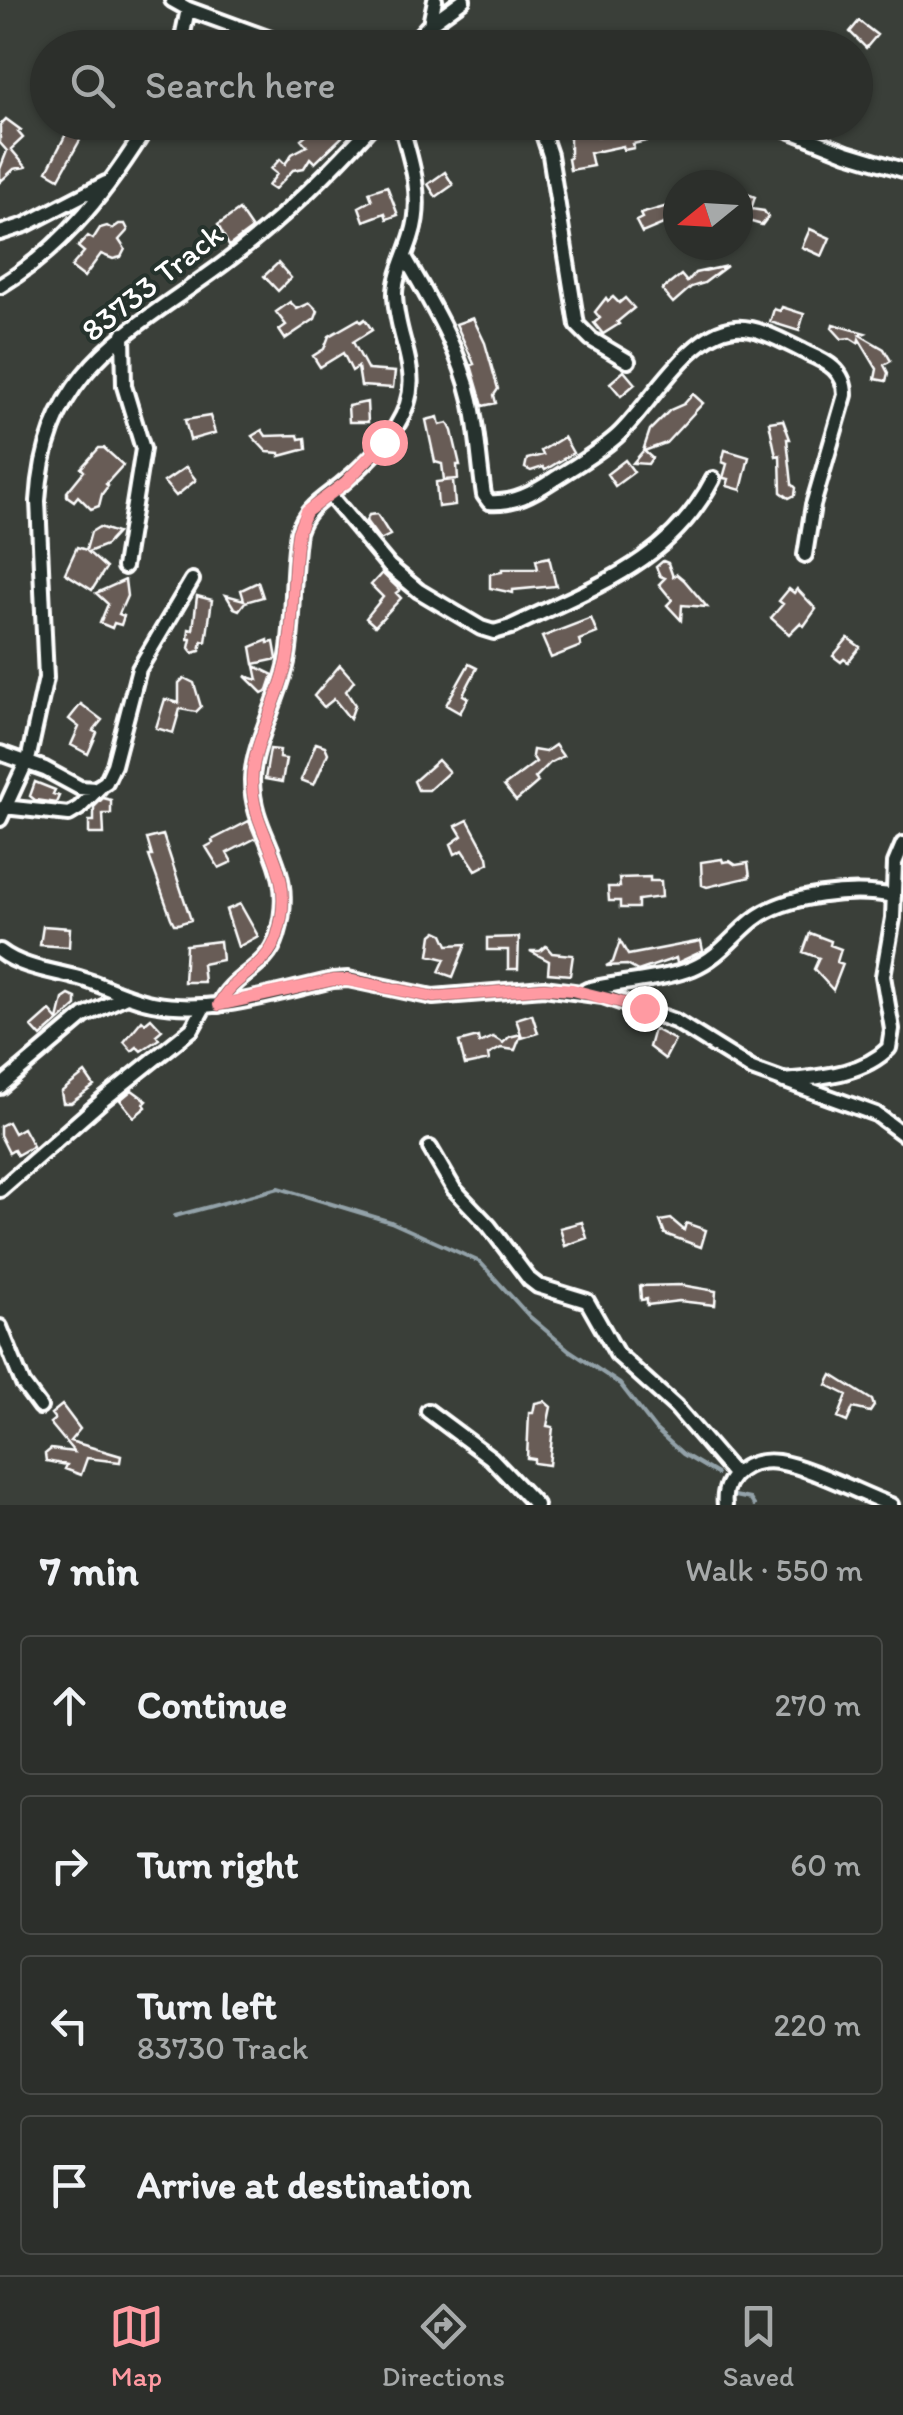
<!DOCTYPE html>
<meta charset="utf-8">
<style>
body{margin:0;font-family:Itim,sans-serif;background:#343733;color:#f1f3f6}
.compass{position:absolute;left:663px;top:170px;width:90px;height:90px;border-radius:50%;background:#2c2f2b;box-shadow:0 2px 8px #0004;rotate:252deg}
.stop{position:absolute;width:30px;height:30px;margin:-22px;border:8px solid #ff9aa2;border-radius:50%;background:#fff}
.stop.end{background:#ff9aa2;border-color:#fff;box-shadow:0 2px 10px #0008}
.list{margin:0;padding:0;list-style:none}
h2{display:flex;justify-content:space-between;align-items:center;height:130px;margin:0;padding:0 40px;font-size:42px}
h2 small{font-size:32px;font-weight:400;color:#a6a9a9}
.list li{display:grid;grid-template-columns:65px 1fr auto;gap:30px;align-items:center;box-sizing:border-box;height:140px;margin:0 20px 20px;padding:0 20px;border:2px solid #484a47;border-radius:10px}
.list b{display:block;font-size:38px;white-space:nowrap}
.list p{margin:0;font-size:32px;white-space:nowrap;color:#a6a9a9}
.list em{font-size:32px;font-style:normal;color:#a6a9a9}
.icon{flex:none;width:55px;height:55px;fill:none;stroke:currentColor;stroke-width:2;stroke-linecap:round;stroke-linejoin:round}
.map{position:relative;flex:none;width:903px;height:1505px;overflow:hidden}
.search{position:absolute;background:#2c2f2b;box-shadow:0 2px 8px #0004;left:30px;right:30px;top:30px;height:110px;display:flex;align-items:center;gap:25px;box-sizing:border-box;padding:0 35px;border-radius:55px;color:#a6a9a9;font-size:38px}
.sheet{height:770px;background:#2c2f2b}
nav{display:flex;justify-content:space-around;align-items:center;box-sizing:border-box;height:140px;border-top:2px solid #484a47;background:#2c2f2b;font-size:28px;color:#a6a9a9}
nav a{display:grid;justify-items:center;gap:5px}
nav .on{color:#ff9aa2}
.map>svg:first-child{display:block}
</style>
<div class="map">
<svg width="903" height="1505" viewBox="0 0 903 1505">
<rect width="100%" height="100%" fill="#3a3f39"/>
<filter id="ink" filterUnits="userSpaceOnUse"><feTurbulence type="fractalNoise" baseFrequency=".01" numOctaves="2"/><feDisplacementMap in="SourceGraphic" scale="20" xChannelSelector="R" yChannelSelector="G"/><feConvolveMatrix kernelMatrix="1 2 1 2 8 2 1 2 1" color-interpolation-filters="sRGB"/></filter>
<g filter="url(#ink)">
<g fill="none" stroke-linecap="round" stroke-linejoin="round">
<path stroke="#93a2a9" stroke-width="4" d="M175,1216L279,1188L391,1222L480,1262L529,1316L569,1350L620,1384L655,1429L683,1454L717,1474
M730,1495L750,1499L754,1505"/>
</g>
<path fill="#675b56" stroke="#fff" stroke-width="2.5" d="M859,21L877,35L866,48L850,32Z
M6,119L21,130L18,132L23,138L11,149L26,167L14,169L0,182V169L7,151L0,143V125Z
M52,122H90L59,178L47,171L66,134Z
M328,122L342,137L315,163L310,158L304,168L293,170L274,190L268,186L277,174L271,169L280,159L285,164L292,154L307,146L301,139L308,133Z
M618,122H650L654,139L633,144L634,148L624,150L623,146L590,153L593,166L570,170L568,159L570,158V135L598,136V132L618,125Z
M445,172L453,185L436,197L428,184Z
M387,186L398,215L387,219L385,213L364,221L359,207L372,200L369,192Z
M738,190L755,197L751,209L764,211L768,217L762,225L738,218Z
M678,203V218L642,233L636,221L642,218L640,214Z
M239,210L252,229L229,246L218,225Z
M119,224H125L128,230L119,240L125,249L121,257L113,259L101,254L84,277L71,267L84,252L78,247L88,236L93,239L100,228L107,226L112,229Z
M810,229L830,238L822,256L802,247Z
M278,263L291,278L278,291L264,276Z
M727,266L704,283L691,287L673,303L662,290L681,275L687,282L695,273Z
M613,297L619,303L625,298L634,308L617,322L619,324L603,334L594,323L600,318L595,312L606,298L608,301Z
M290,302L297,309L310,303L318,311L315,319L285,339L279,330L286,325L276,312Z
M782,307L804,314L799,331L770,322L774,309L780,311Z
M473,318L485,343L498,389L494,395L496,403L483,406L471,365L474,364L456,324Z
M359,319L361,322L365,319L372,330L353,342L368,370L395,372L393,388L361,386L358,367L352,371L343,353L320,367L313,356L324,349L329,336Z
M833,324L865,333L860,335L884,349L891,361L884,365L888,373L886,381L875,379L877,369L859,339L858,343L850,338L842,339L832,328Z
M624,371L635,384L621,396L610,383Z
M693,394L703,403L666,443L644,451L652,458L648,464L633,463L643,451L650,430L670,410L684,404Z
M367,402L368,422H349L348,406Z
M210,416L215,433L190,440L185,420Z
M438,417L440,425L448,423L452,431L460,465H457L458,479L444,480L442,464L435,462L426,420Z
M783,420L790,439H787L792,484L796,488L795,495L789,498L781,492L780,455L776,456L769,422Z
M262,430L266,436L298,435L299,439L305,438L306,449L280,456V453L267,452L252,436Z
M564,437L573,453L545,470L543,467L531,471L525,468L527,459L543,455L541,451Z
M99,448H104L123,465L106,484L108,486L102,494L99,506L91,509L78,496L74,501L67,496V492L84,471L81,468Z
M725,450L749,457L741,490L727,486L729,479L723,478L727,464L722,462Z
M625,460L634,472L615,486L607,474Z
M186,467L196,480L176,496L164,482Z
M453,480L455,505L438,507L436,482Z
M377,514L390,535L380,540L366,521L369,515Z
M99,527L117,533L106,545L88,552L106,568L92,590L65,573L77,547L86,550L91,532Z
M549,557L556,586L513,590V593L490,588V574L502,572V569H538L536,560Z
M663,561L668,563L673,577L677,574L684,580L707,607L682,605L681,620L667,605L672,600L659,584L665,578L660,576L656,567Z
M382,573L400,590L396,593L401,598L375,626L366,618L383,597L371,585Z
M125,580L127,596L119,614L124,616L121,625L114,623L112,628L100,623L108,604L96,593Z
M258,582L263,597L245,602L239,610L234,608L226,595L244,600L241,590Z
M789,589L794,593L797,589L816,609L804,626L800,623L789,634L771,618L783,604L779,601Z
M197,596L212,600L206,642L202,641L200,651L193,653L189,648L191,639H188L189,629L193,630Z
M591,618L597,633L579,640L581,646L551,658L542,637Z
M848,638L860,647L848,662L844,659L841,662L833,656Z
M268,640V643L274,642L277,659L254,664L251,647Z
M469,664L477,668L463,695L468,698L460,713L446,705Z
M340,665L354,681L346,691L355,705L350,719L334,699L324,707L314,696Z
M255,666L273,675L268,690L262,693L245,676L258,680Z
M184,678L194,683L201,707L196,712L180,709L173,733L156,728L165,699L179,703V683Z
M81,704L102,720L93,731L97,733L88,754L71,745L79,727L69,719Z
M316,743L325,746L328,753L314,785L301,780Z
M555,745L563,756L550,763L535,778L538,782L516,801L504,786L536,762L532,756L533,750L545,752Z
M270,749L280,750L279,758L286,759L282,782L265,779Z
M438,760L449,772L429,790H418L414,781Z
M35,782L55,790L53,794L59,796L56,803L35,800L30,796Z
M103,798L111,800V814H103L104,834H89V821H94V807Z
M468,820L488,857L489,863L476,870L463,850L455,854L451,844L462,836L456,826Z
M249,821L256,838L227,853L232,862L219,868L206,847L213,843L212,840Z
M163,835L191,920L178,924H174L171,918L149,856H152L147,839Z
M722,859L723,862L730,861L736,865L748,863L750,877L707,887L702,885L701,862Z
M650,877V881H661L662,897L638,900V908H620V901H609L608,887H620L619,878Z
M240,904L258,936L238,947L226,910Z
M43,926L70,928L69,947L40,945Z
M437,931L443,934L448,945L466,944L453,977L439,972L445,959L429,955L432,935Z
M810,933L831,941L830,945L841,949L837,962L843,964L833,990L814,969L819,958L803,952Z
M519,937L518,969H508V950H487V938Z
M220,941L222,960L202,964L204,982H184L186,945Z
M620,941L628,955L701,941L703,951L677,963L676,958L638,971L627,965L606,966L613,962Z
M546,946L552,953L573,955L570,975L548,973L549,961L530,951H540Z
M69,995L76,998V1006L41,1037L32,1027L50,1011L58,1020L63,999Z
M532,1014L538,1033L522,1038L521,1035L515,1050L501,1048L488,1055L489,1060L465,1065L459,1042L478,1037L479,1043L493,1037L503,1043L509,1037L521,1034L516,1019Z
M151,1018L162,1030L156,1035L159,1039L141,1051L137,1047L132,1051L124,1042L142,1020L145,1023Z
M654,1029L675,1040L665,1059L649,1047Z
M85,1073L94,1086L71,1103H63L61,1092Z
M132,1090L147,1101L144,1104L146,1107L134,1117L120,1100Z
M8,1122L14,1133L23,1128L33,1146L17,1155L14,1150L9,1153L0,1135V1126Z
M671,1219L684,1230L686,1223L706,1230L701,1247L665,1234L660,1221Z
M582,1222L587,1238L565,1246L560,1228Z
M681,1285L716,1291L715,1305L679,1301L647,1305V1299L641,1300L640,1286Z
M832,1375L872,1400L874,1406L870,1412L853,1408L847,1422L838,1418L847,1395L827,1385Z
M544,1401L551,1407L547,1426L553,1427L549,1465L534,1463V1459L527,1458L529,1413H533L535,1403Z
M62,1405L80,1429L70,1441L121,1456L120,1462L87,1458L81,1475L65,1469L67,1465L46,1461L45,1454L51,1449L74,1452L50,1423L55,1419L51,1414Z"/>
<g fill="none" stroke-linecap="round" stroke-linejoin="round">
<defs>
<path id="minor" d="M172,0L188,9L295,48
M430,24L435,0
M180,48L188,9
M408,48L430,24L463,0
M461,48L550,44L577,48
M539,122L550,155L577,325L591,339L628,361
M768,122L847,153L903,170
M0,233L25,225L106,183
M405,257C431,303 459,348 471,400C478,432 479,463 484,495L489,502C514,504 533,493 553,480C575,466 598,453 617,436C649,407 689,332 735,328C759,326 786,343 807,353C828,362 845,371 845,395L813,505L805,555
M0,286C66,246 110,187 150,122
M123,334L124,386L143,449L124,567
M329,494L389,566L419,591L481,628L494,632L511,627C592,587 669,564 713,479
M0,753L45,769L80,788L95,789L106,782L114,765L139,669L192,580
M4,807L69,814L79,808L100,787
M0,819L29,756L46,678L38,501C46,368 128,334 223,264C278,223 329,173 375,122
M0,951C22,968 53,971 79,978C104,985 126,998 152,1003C213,1015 274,993 333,980L348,979L433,997L544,988L603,996L675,1021L752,1069L876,1114L903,1134
M587,990C621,981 661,981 693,968C719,957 732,937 753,920C786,894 854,888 894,896
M219,1005C232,975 267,970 277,936C299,863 252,840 252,780C253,744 279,700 287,662C295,620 291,575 298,532C306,507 324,499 343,483C362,467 382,448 396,427C429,376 396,345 395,294C395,275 407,253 412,235C424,198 411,158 400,122
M784,1081C820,1077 862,1075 889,1048L892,1029L883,976L893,918L895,863L903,844
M0,1087L84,1016L126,996
M430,1148L454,1189L489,1226L529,1279L538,1286L587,1301L617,1354L676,1407L734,1474
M0,1190L103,1100L192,1029L204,1007
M0,1327L23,1384L40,1407
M428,1411L491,1458L536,1505
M725,1505C721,1475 750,1458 778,1462C810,1467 859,1493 891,1505"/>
</defs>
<use href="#minor" stroke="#fff" stroke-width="20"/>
<use href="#minor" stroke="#26332d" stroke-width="12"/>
</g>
</g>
<g fill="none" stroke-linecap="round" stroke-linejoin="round" filter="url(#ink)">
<path stroke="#ff9aa2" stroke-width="12" d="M384,442L346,482L306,512L298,532C291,575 295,620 287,662C279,700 253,744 252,780C252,840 299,864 277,936C266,970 232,975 219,1005L333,980H348L434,997L544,988L572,990L644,1008"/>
</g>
<g text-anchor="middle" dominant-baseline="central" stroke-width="8" stroke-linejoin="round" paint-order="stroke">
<g font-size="32" fill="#fff" stroke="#26332d">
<text transform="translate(152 282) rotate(-38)">83733 Track</text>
</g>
</g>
</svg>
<svg class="compass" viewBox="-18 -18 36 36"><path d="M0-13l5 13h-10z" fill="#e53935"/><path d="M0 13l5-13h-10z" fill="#a6a9a9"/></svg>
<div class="stop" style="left:384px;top:442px"></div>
<div class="stop end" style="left:644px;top:1008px"></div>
<div class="search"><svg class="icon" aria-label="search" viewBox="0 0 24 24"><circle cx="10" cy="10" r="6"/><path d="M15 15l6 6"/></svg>Search here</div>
</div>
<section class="sheet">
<h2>7 min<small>Walk · 550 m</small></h2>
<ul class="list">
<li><svg class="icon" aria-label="ahead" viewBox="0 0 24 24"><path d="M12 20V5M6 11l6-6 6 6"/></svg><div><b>Continue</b></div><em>270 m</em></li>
<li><svg class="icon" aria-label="right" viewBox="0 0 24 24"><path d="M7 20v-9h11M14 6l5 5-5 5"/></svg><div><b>Turn right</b></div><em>60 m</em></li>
<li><svg class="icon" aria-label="left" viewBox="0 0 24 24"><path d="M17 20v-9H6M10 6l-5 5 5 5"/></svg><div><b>Turn left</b><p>83730 Track</p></div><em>220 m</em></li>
<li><svg class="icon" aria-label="arrive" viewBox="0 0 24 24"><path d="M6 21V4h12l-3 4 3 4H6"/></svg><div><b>Arrive at destination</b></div></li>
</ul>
</section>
<nav>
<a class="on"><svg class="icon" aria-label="map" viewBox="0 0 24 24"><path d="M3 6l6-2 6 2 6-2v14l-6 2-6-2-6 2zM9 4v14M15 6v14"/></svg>Map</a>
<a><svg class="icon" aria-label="directions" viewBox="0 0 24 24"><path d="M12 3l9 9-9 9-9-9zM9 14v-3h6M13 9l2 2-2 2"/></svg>Directions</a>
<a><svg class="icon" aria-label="saved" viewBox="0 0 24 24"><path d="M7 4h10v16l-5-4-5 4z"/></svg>Saved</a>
</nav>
